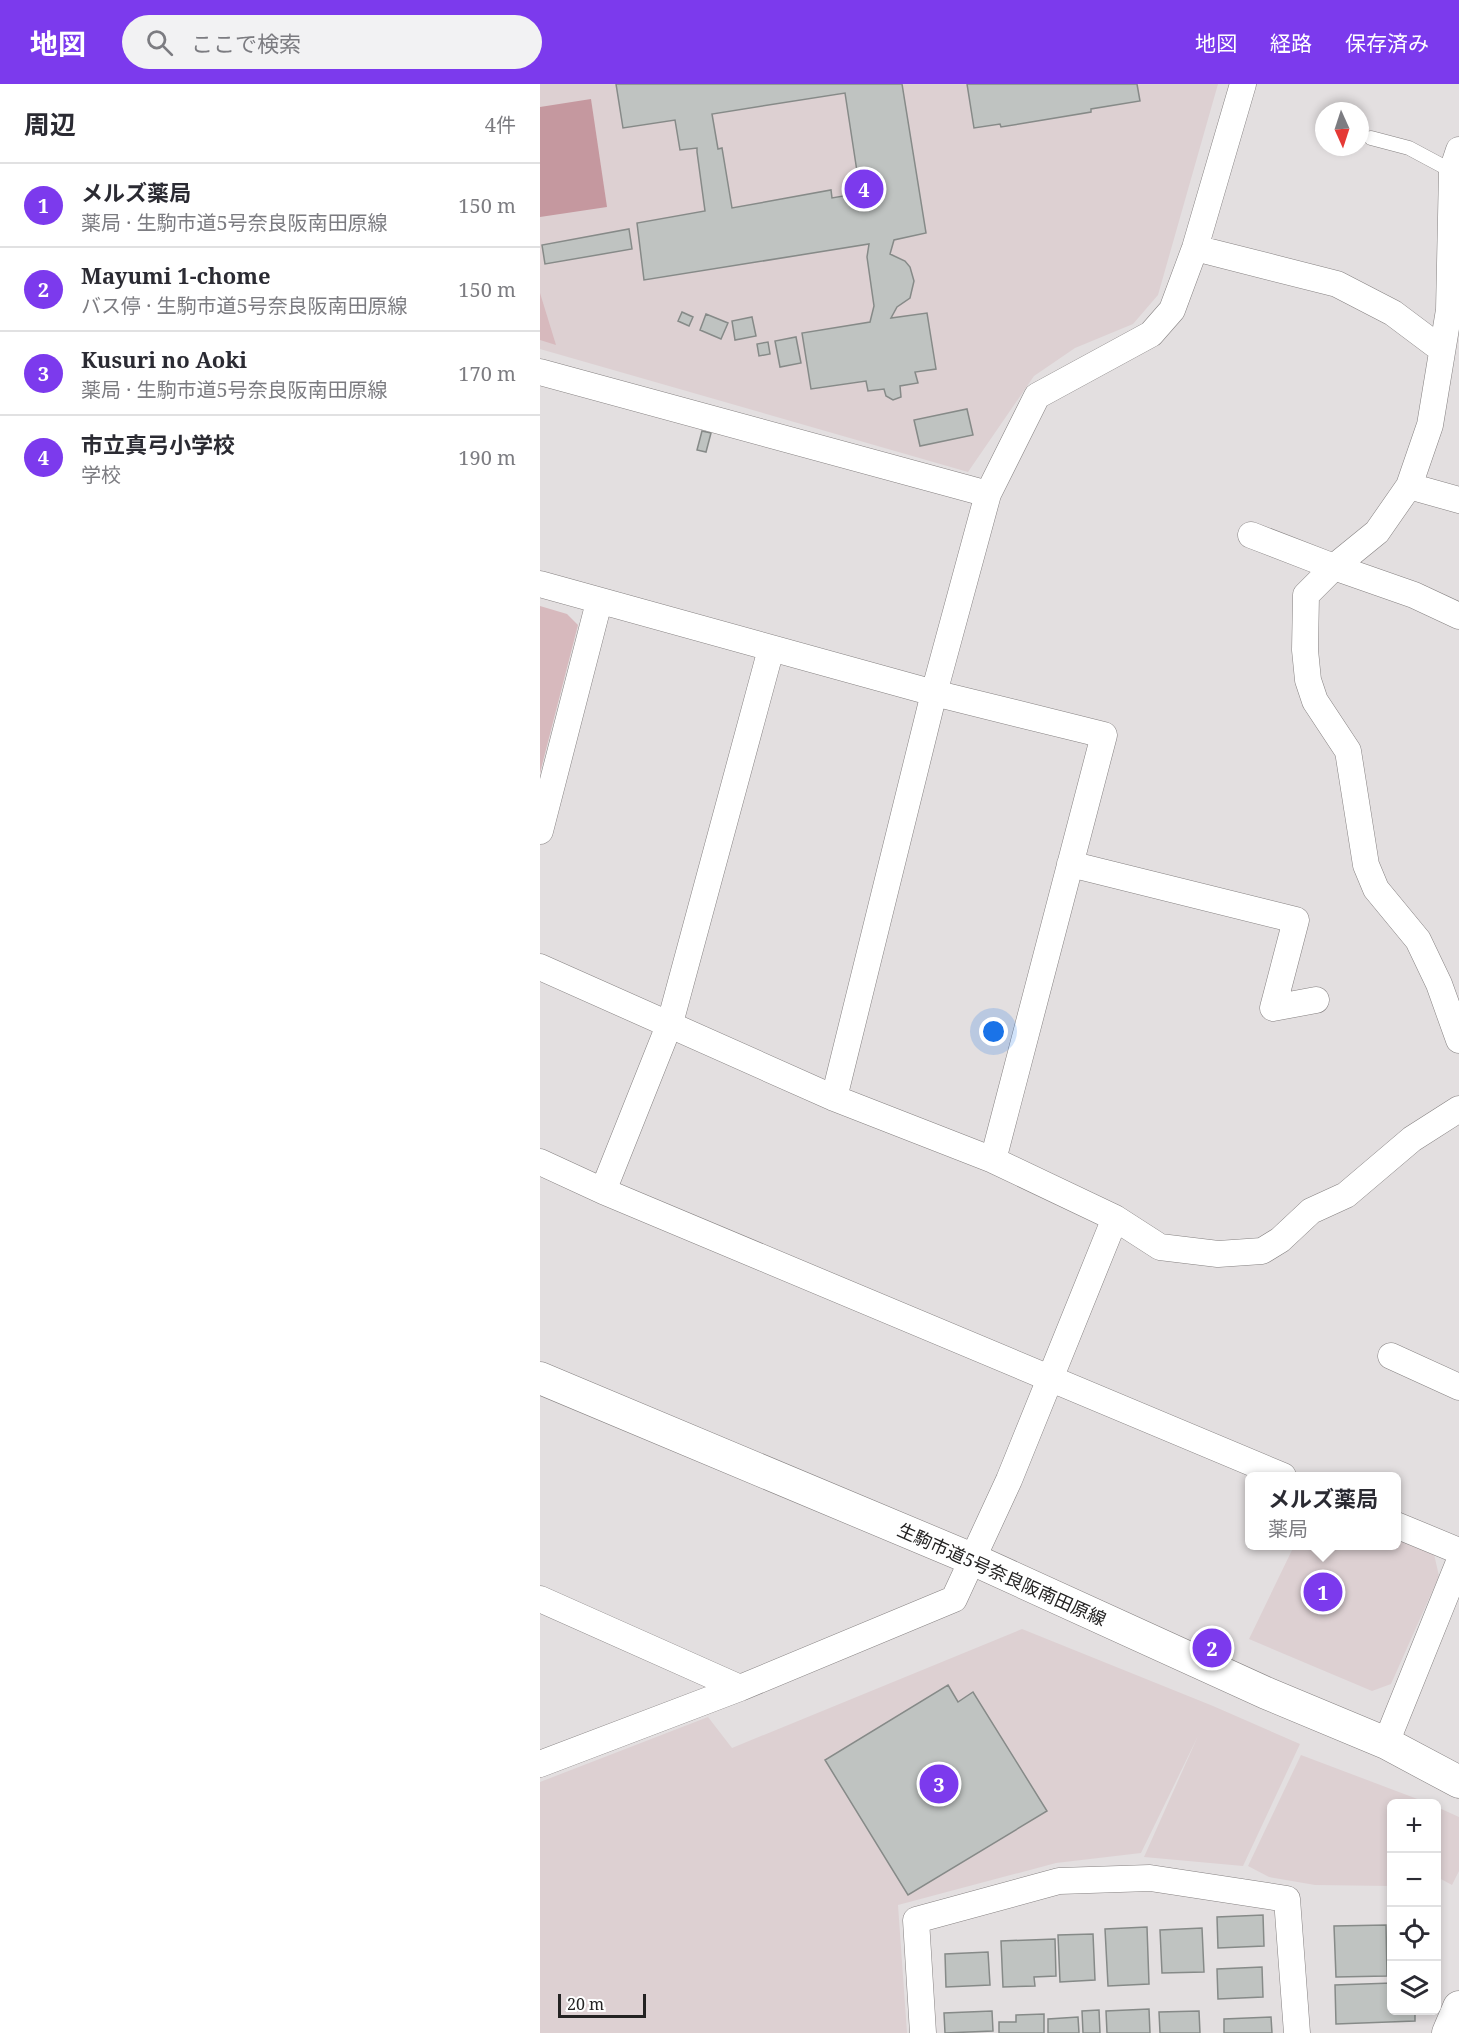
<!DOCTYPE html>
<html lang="ja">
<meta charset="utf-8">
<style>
body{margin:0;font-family:"Noto Serif","Noto Sans JP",serif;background:#f2f2f3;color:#2b2b33}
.controls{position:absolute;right:18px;bottom:18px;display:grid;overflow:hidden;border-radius:9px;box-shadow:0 3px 9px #0003}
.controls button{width:54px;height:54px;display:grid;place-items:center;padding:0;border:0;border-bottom:2px solid #e1e1e2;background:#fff;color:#2b2b33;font:30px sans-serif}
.compass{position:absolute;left:775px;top:18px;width:54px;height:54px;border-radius:50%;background:#fff;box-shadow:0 3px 9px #0003;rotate:177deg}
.scale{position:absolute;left:18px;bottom:15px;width:88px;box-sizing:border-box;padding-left:6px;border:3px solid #232222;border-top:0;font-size:16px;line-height:21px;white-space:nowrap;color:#232222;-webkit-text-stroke:4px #fff;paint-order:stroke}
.you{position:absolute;left:454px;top:948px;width:21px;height:21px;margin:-15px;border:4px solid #fff;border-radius:50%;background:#1a73e8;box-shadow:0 0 0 9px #1a73e833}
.badge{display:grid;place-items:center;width:39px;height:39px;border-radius:50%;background:#7c3aed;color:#fff;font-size:20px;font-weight:700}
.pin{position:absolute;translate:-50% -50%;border:3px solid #fff;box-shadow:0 2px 6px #0006}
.popup{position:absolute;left:705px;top:1388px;width:156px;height:78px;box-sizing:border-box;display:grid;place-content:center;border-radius:9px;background:#fff;filter:drop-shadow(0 2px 4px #0005);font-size:20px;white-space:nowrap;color:#7c7c81}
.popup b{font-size:22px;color:#2b2b33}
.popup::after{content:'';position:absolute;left:50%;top:100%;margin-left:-12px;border:12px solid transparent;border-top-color:#fff}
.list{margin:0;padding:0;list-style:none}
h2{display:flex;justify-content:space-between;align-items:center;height:78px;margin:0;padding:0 24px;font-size:26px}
h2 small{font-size:20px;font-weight:400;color:#7c7c81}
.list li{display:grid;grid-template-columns:39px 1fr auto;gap:18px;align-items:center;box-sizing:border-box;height:84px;padding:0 24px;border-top:2px solid #e1e1e2}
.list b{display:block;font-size:22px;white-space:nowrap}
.list p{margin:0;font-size:20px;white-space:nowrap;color:#7c7c81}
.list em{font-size:20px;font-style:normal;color:#7c7c81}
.icon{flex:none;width:33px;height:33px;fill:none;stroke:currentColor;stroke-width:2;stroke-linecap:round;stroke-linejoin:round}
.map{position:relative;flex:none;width:919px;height:1949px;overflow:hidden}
header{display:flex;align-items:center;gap:36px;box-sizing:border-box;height:84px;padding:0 30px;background:#7c3aed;color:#fff}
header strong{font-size:28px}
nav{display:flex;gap:33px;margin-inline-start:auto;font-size:21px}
.search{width:420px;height:54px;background:#f2f2f3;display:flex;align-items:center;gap:15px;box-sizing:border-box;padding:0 21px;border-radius:33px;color:#7c7c81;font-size:22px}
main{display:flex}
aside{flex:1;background:#fff}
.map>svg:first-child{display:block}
</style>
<header>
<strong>地図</strong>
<div class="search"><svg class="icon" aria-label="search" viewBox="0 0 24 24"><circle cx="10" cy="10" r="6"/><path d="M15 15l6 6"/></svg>ここで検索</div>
<nav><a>地図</a><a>経路</a><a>保存済み</a></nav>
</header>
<main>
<aside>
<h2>周辺<small>4件</small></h2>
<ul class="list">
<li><span class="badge">1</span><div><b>メルズ薬局</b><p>薬局 · 生駒市道5号奈良阪南田原線</p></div><em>150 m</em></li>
<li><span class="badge">2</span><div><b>Mayumi 1-chome</b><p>バス停 · 生駒市道5号奈良阪南田原線</p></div><em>150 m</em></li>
<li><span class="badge">3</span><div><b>Kusuri no Aoki</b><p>薬局 · 生駒市道5号奈良阪南田原線</p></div><em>170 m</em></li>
<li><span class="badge">4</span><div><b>市立真弓小学校</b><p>学校</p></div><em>190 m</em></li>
</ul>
</aside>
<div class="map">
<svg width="919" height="1949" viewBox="0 0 919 1949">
<rect width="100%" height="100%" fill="#e3dfe0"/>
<path fill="#ddd0d2" d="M0,0H678L618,211L593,240L535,264L494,292L428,388L0,265Z
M857,1454L894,1470L899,1492L851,1600L832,1607L709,1555L754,1462H856Z
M482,1545L673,1622L760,1660L703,1782L604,1773L658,1652L601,1769L516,1779L358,1821L367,1949H0V1698L168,1633L192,1664Z
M761,1671L888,1719L852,1720L851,1802L775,1801L729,1793L708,1782Z
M897,1723L919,1733V1787L912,1801L899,1794L897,1797Z"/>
<path fill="#d7b9bd" d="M0,209L16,261L0,256Z
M0,522L27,530L38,541L0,689Z"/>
<path fill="#c5989f" d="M51,15L67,123L0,133V23Z"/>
<path fill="#bfc3c1" stroke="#868a88" stroke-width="1.5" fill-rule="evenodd" d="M76,0H362L386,149L354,156L350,170L365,177L370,183L374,197L370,214L357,223L351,234L387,229L396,285L375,288L378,299L360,302L361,313L353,316L346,312L344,305L328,307L326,297L271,305L262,249L330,238L334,222L327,173L329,160L104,196L97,139L165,127L157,68V64L140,66L135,36L83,44ZM305,9L318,94L324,93L327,108L292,114L291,106L192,124L182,64L178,65L172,30Z
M427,0H597L600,17L551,25V28L461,43L460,40L434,44Z
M89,145L92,165L5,180L2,161Z
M142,228L153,233L149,242L138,237Z
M166,230L188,239L181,255L160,246Z
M212,233L216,252L195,256L192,237Z
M256,253L261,279L240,283L235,257Z
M228,258L230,270L219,272L217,260Z
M427,325L433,351L380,362L374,336Z
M162,347L171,349L166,368L157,366Z
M408,1601L418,1618L433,1608L507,1727L368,1811L285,1676Z
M723,1831L724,1862L678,1864L677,1833Z
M846,1841L847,1892L796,1893L794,1842Z
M607,1843L609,1900L568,1902L565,1845Z
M662,1844L664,1888L622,1889L620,1846Z
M553,1850L555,1896L520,1898L518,1851Z
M515,1855L516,1892L494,1893L495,1902L463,1903L461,1857Z
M448,1868L450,1901L406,1903L405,1870Z
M722,1883L723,1913L678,1915L677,1885Z
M852,1899V1926H875V1937L796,1940L795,1901Z
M609,1925L610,1949H567L566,1927Z
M559,1926L560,1949H543L542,1927Z
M452,1927L453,1947L405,1949L404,1929Z
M659,1927L660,1949H620L619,1928Z
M504,1930V1949H459V1938H476V1931Z
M538,1933L539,1949H508V1935Z
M731,1933L732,1949H684V1935Z"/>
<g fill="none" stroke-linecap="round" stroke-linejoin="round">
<defs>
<path id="service" d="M831,54L869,64L912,87"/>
<path id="minor" d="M655,164L797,200L853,229L901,265
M0,288L448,410
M869,402L919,416
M711,451L794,483L837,448L869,402L890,341L909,226L912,87L919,66
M0,500L394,609L564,651L453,1076
M919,532L874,511L794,483L766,511L765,566L768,596L775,617L808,667L826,781L836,805L878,856L899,900L919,956
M0,747L59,518
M530,780L756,836L733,924L776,916
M0,883L294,1014L453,1076L575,1134L620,1163L678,1170L722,1167L740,1156L771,1127L806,1111L872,1055L919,1025
M294,1014L394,609L448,410L497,312L611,250L632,226L655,164L703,0
M0,1078L63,1107L743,1392
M63,1107L130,939L231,565
M851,1272L919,1303
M856,1441L919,1467
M0,1515L200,1604
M846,1659L919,1478
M0,1680L200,1604L414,1515L469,1396L575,1134
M383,1949L376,1836L519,1797L610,1794L747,1815L757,1949"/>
<path id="tertiary" d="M0,1294L432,1475L726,1609L846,1659L919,1698
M908,1949L919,1923"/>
</defs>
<use href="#service" stroke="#858181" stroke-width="15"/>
<use href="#minor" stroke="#858181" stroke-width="27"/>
<use href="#tertiary" stroke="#858181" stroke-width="33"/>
<use href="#service" stroke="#fff" stroke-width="14"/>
<use href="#minor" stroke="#fff" stroke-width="26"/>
<use href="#tertiary" stroke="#fff" stroke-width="32"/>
</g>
<g text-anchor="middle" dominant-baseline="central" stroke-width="4.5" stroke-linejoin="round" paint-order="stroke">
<g font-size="18" fill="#232222" stroke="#fff">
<text transform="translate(462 1490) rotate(24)">生駒市道5号奈良阪南田原線</text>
</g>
</g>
</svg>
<div class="controls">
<button>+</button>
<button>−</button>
<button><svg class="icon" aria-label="locate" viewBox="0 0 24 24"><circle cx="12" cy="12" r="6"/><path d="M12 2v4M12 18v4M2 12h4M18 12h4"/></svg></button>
<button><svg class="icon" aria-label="layers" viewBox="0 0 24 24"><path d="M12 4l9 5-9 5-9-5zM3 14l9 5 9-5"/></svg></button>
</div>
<svg class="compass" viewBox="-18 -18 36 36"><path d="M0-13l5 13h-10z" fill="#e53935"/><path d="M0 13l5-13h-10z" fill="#7c7c81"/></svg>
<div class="scale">20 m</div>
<div class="you"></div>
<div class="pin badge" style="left:783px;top:1508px">1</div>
<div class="popup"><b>メルズ薬局</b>薬局</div>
<div class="pin badge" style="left:672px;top:1564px">2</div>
<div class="pin badge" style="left:399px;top:1700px">3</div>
<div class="pin badge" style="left:324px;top:105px">4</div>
</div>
</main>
